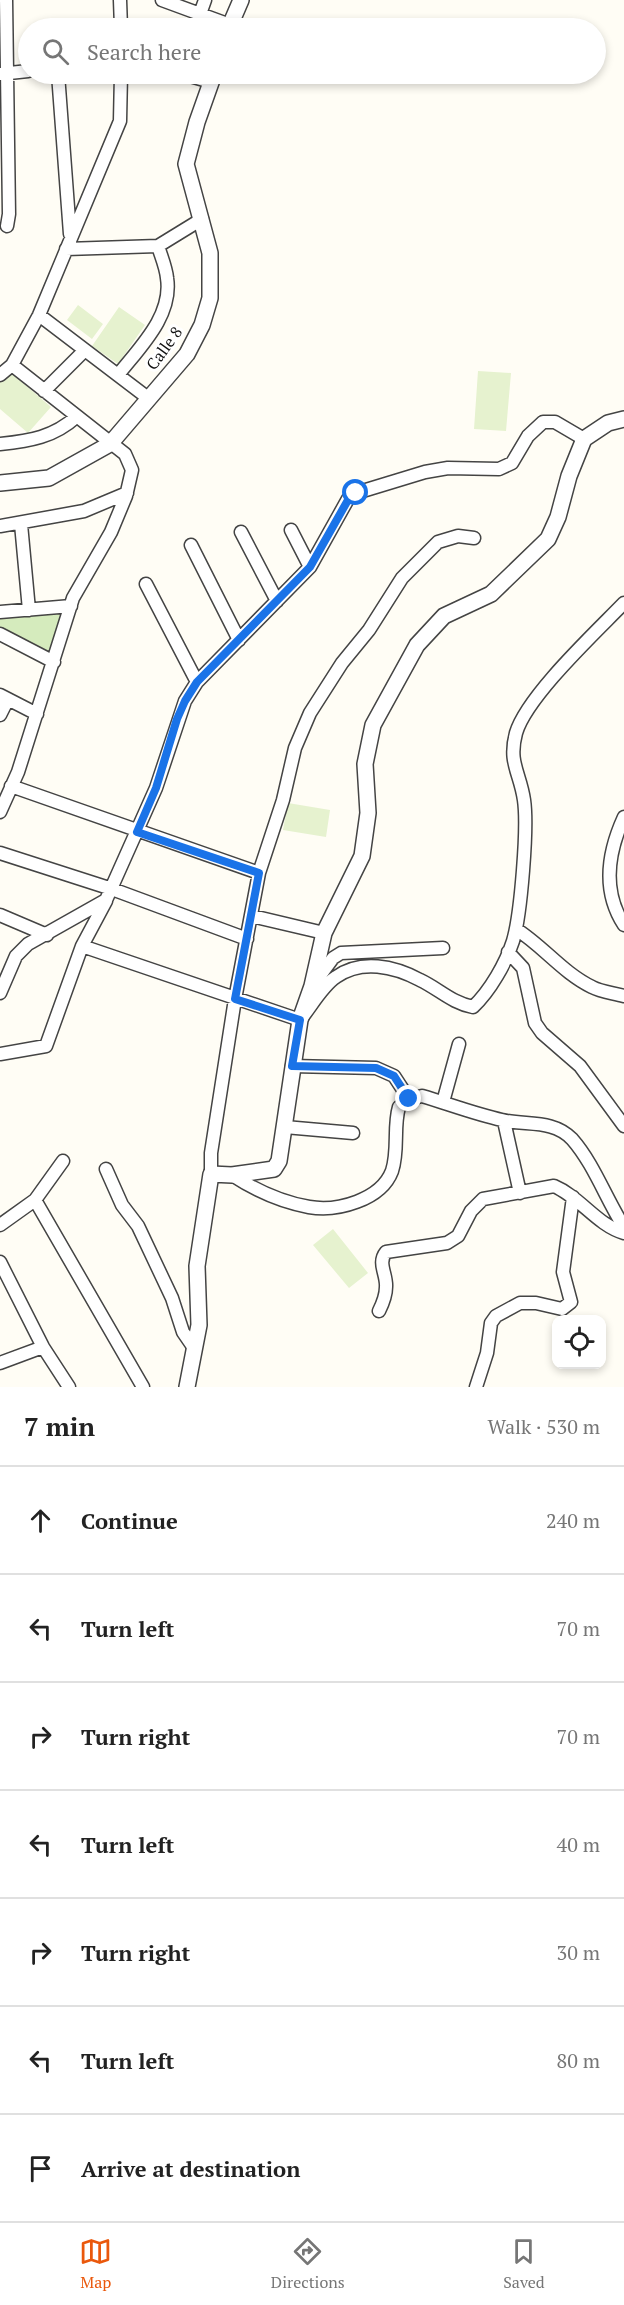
<!DOCTYPE html>
<meta charset="utf-8">
<style>
body{margin:0;font-family:"PT Serif",serif;background:#f2f2f2;color:#222}
.controls{position:absolute;right:18px;bottom:18px;display:grid;overflow:hidden;border-radius:12px;box-shadow:0 3px 9px #0003}
.controls button{width:54px;height:54px;display:grid;place-items:center;padding:0;border:0;border-bottom:2px solid #e0e0e0;background:#fff;color:#222;font:30px sans-serif}
.stop{position:absolute;width:18px;height:18px;margin:-14px;border:4px solid #1a73e8;border-radius:50%;background:#fff}
.stop.end{background:#1a73e8;border-color:#fff;box-shadow:0 2px 6px #0008}
.list{margin:0;padding:0;list-style:none}
h2{display:flex;justify-content:space-between;align-items:center;height:78px;margin:0;padding:0 24px;font-size:26px}
h2 small{font-size:20px;font-weight:400;color:#767676}
.list li{display:grid;grid-template-columns:39px 1fr auto;gap:18px;align-items:center;box-sizing:border-box;height:108px;padding:0 24px;border-top:2px solid #e0e0e0}
.list b{display:block;font-size:22px;white-space:nowrap}
.list em{font-size:20px;font-style:normal;color:#767676}
.icon{flex:none;width:33px;height:33px;fill:none;stroke:currentColor;stroke-width:2;stroke-linecap:round;stroke-linejoin:round}
.map{position:relative;flex:none;width:624px;height:1387px;overflow:hidden}
.search{position:absolute;background:#fff;box-shadow:0 3px 9px #0003;left:18px;right:18px;top:18px;height:66px;display:flex;align-items:center;gap:15px;box-sizing:border-box;padding:0 21px;border-radius:33px;color:#767676;font-size:22px}
.sheet{height:834px;background:#fff}
nav{display:flex;justify-content:space-around;align-items:center;box-sizing:border-box;height:84px;border-top:2px solid #e0e0e0;background:#fff;font-size:16px;color:#767676}
nav a{display:grid;justify-items:center;gap:3px}
nav .on{color:#ea580c}
.map>svg:first-child{display:block}
</style>
<div class="map">
<svg width="624" height="1387" viewBox="0 0 624 1387">
<rect width="100%" height="100%" fill="#fffdf5"/>
<path fill="#d5ebbd" d="M60,613L63,615L50,652L0,629V615Z"/>
<path fill="#e6f2cf" d="M78,305L103,324L92,339L67,320Z
M119,307L145,325L118,364L92,346Z
M9,371L51,407L28,433L0,409V382Z
M478,371L511,373L506,431L474,429Z
M288,803L330,810L326,837L283,830Z
M333,1229L368,1273L349,1288L313,1245Z"/>
<g fill="none" stroke-linecap="round" stroke-linejoin="round">
<defs>
<path id="minor" d="M6,0L9,214L7,226
M120,0L121,28
M162,0L230,25
M200,14L205,0
M0,74L28,71
M58,74L70,234
M183,74L211,82
M66,249L158,246
M39,315L148,398
M0,375L12,365L39,315L120,121L121,74
M118,375C139,348 173,316 167,278C166,267 161,256 158,246L202,219
M44,391L85,350
M0,444C30,441 54,437 76,417
M21,524L29,610
M0,526L84,511L127,493
M291,530L310,567
M241,532L277,601
M191,545L239,640
M146,584L197,682
M0,612L71,606
M0,634L54,662
M0,695L37,714
M0,715L8,699
M11,786L259,873
M0,812L18,772L73,598L111,532L126,496L132,470L125,454L12,365
M624,817C608,852 602,891 624,925
M0,853L112,889L247,939
M0,915L47,935
M252,916L324,933
M516,929C543,946 563,973 592,987C601,992 614,993 624,996
M82,946L300,1020C311,1007 322,986 336,977C361,959 394,966 420,980C439,989 452,1003 473,1007C490,991 506,963 513,941C521,914 528,827 524,800C520,772 508,763 516,733C527,696 596,632 624,603
M508,952L523,968L535,1023L542,1033L580,1066L624,1126
M313,985L333,958L341,953L443,948
M0,993L16,956L28,944L106,900L156,788L185,701L197,682L310,567L348,499L356,493L425,472L448,468L499,469L512,463L528,436L543,422H555L584,439
M0,1054L46,1046L82,946L106,901
M292,1066L376,1068L394,1076L409,1099
M443,1102L459,1044
M504,1121L520,1193
M285,1127L353,1133
M106,1169L122,1205L138,1226L172,1298L183,1332L194,1348
M211,1174V1153L235,999L259,873L283,800L295,748L310,713L342,663L369,630L402,578L438,542L458,536L474,538
M232,1175C255,1190 281,1202 309,1207C337,1212 381,1200 392,1171C399,1150 393,1127 399,1107L409,1099L422,1096C449,1104 475,1114 502,1120C526,1126 553,1119 572,1139C594,1164 606,1199 624,1227
M35,1200L143,1387
M0,1225L35,1200L63,1161
M0,1262L43,1347L69,1387
M379,1311C383,1303 386,1296 386,1287C387,1274 377,1263 386,1252L447,1243L458,1236L471,1211L483,1199L554,1186C580,1197 597,1225 624,1233
M0,1363L43,1347
M476,1387L487,1353L491,1323L496,1316L520,1303H536L562,1309L571,1302L563,1272L573,1197"/>
<path id="tertiary" d="M229,28L241,0
M0,483L49,478L110,444L187,354L202,325L210,298V253L186,164L197,122L214,74
M187,1387L199,1325L197,1266L211,1174L232,1175L274,1169L279,1161L300,1020L312,986L324,933L362,856L368,813L365,764L373,725L417,645L444,616L491,594L548,539L558,517L569,476L584,439L608,423L624,419"/>
</defs>
<use href="#minor" stroke="#444" stroke-width="15"/>
<use href="#tertiary" stroke="#444" stroke-width="18"/>
<use href="#minor" stroke="#fff" stroke-width="12"/>
<use href="#tertiary" stroke="#fff" stroke-width="15"/>
</g>
<g fill="none" stroke-linecap="round" stroke-linejoin="round">
<path stroke="#1a73e8" stroke-width="8" d="M356,493L348,500L310,567L197,682L185,701L177,719L156,788L137,832L259,873L235,999L300,1020L292,1066L376,1068L394,1076L409,1099"/>
</g>
<g text-anchor="middle" dominant-baseline="central" stroke-width="6" stroke-linejoin="round" paint-order="stroke">
<g font-size="16" fill="#111" stroke="#fff">
<text transform="translate(164 348) rotate(-54)">Calle 8</text>
</g>
</g>
</svg>
<div class="controls">
<button><svg class="icon" aria-label="locate" viewBox="0 0 24 24"><circle cx="12" cy="12" r="6"/><path d="M12 2v4M12 18v4M2 12h4M18 12h4"/></svg></button>
</div>
<div class="stop" style="left:356px;top:493px"></div>
<div class="stop end" style="left:409px;top:1099px"></div>
<div class="search"><svg class="icon" aria-label="search" viewBox="0 0 24 24"><circle cx="10" cy="10" r="6"/><path d="M15 15l6 6"/></svg>Search here</div>
</div>
<section class="sheet">
<h2>7 min<small>Walk · 530 m</small></h2>
<ul class="list">
<li><svg class="icon" aria-label="ahead" viewBox="0 0 24 24"><path d="M12 20V5M6 11l6-6 6 6"/></svg><div><b>Continue</b></div><em>240 m</em></li>
<li><svg class="icon" aria-label="left" viewBox="0 0 24 24"><path d="M17 20v-9H6M10 6l-5 5 5 5"/></svg><div><b>Turn left</b></div><em>70 m</em></li>
<li><svg class="icon" aria-label="right" viewBox="0 0 24 24"><path d="M7 20v-9h11M14 6l5 5-5 5"/></svg><div><b>Turn right</b></div><em>70 m</em></li>
<li><svg class="icon" aria-label="left" viewBox="0 0 24 24"><path d="M17 20v-9H6M10 6l-5 5 5 5"/></svg><div><b>Turn left</b></div><em>40 m</em></li>
<li><svg class="icon" aria-label="right" viewBox="0 0 24 24"><path d="M7 20v-9h11M14 6l5 5-5 5"/></svg><div><b>Turn right</b></div><em>30 m</em></li>
<li><svg class="icon" aria-label="left" viewBox="0 0 24 24"><path d="M17 20v-9H6M10 6l-5 5 5 5"/></svg><div><b>Turn left</b></div><em>80 m</em></li>
<li><svg class="icon" aria-label="arrive" viewBox="0 0 24 24"><path d="M6 21V4h12l-3 4 3 4H6"/></svg><div><b>Arrive at destination</b></div></li>
</ul>
</section>
<nav>
<a class="on"><svg class="icon" aria-label="map" viewBox="0 0 24 24"><path d="M3 6l6-2 6 2 6-2v14l-6 2-6-2-6 2zM9 4v14M15 6v14"/></svg>Map</a>
<a><svg class="icon" aria-label="directions" viewBox="0 0 24 24"><path d="M12 3l9 9-9 9-9-9zM9 14v-3h6M13 9l2 2-2 2"/></svg>Directions</a>
<a><svg class="icon" aria-label="saved" viewBox="0 0 24 24"><path d="M7 4h10v16l-5-4-5 4z"/></svg>Saved</a>
</nav>
